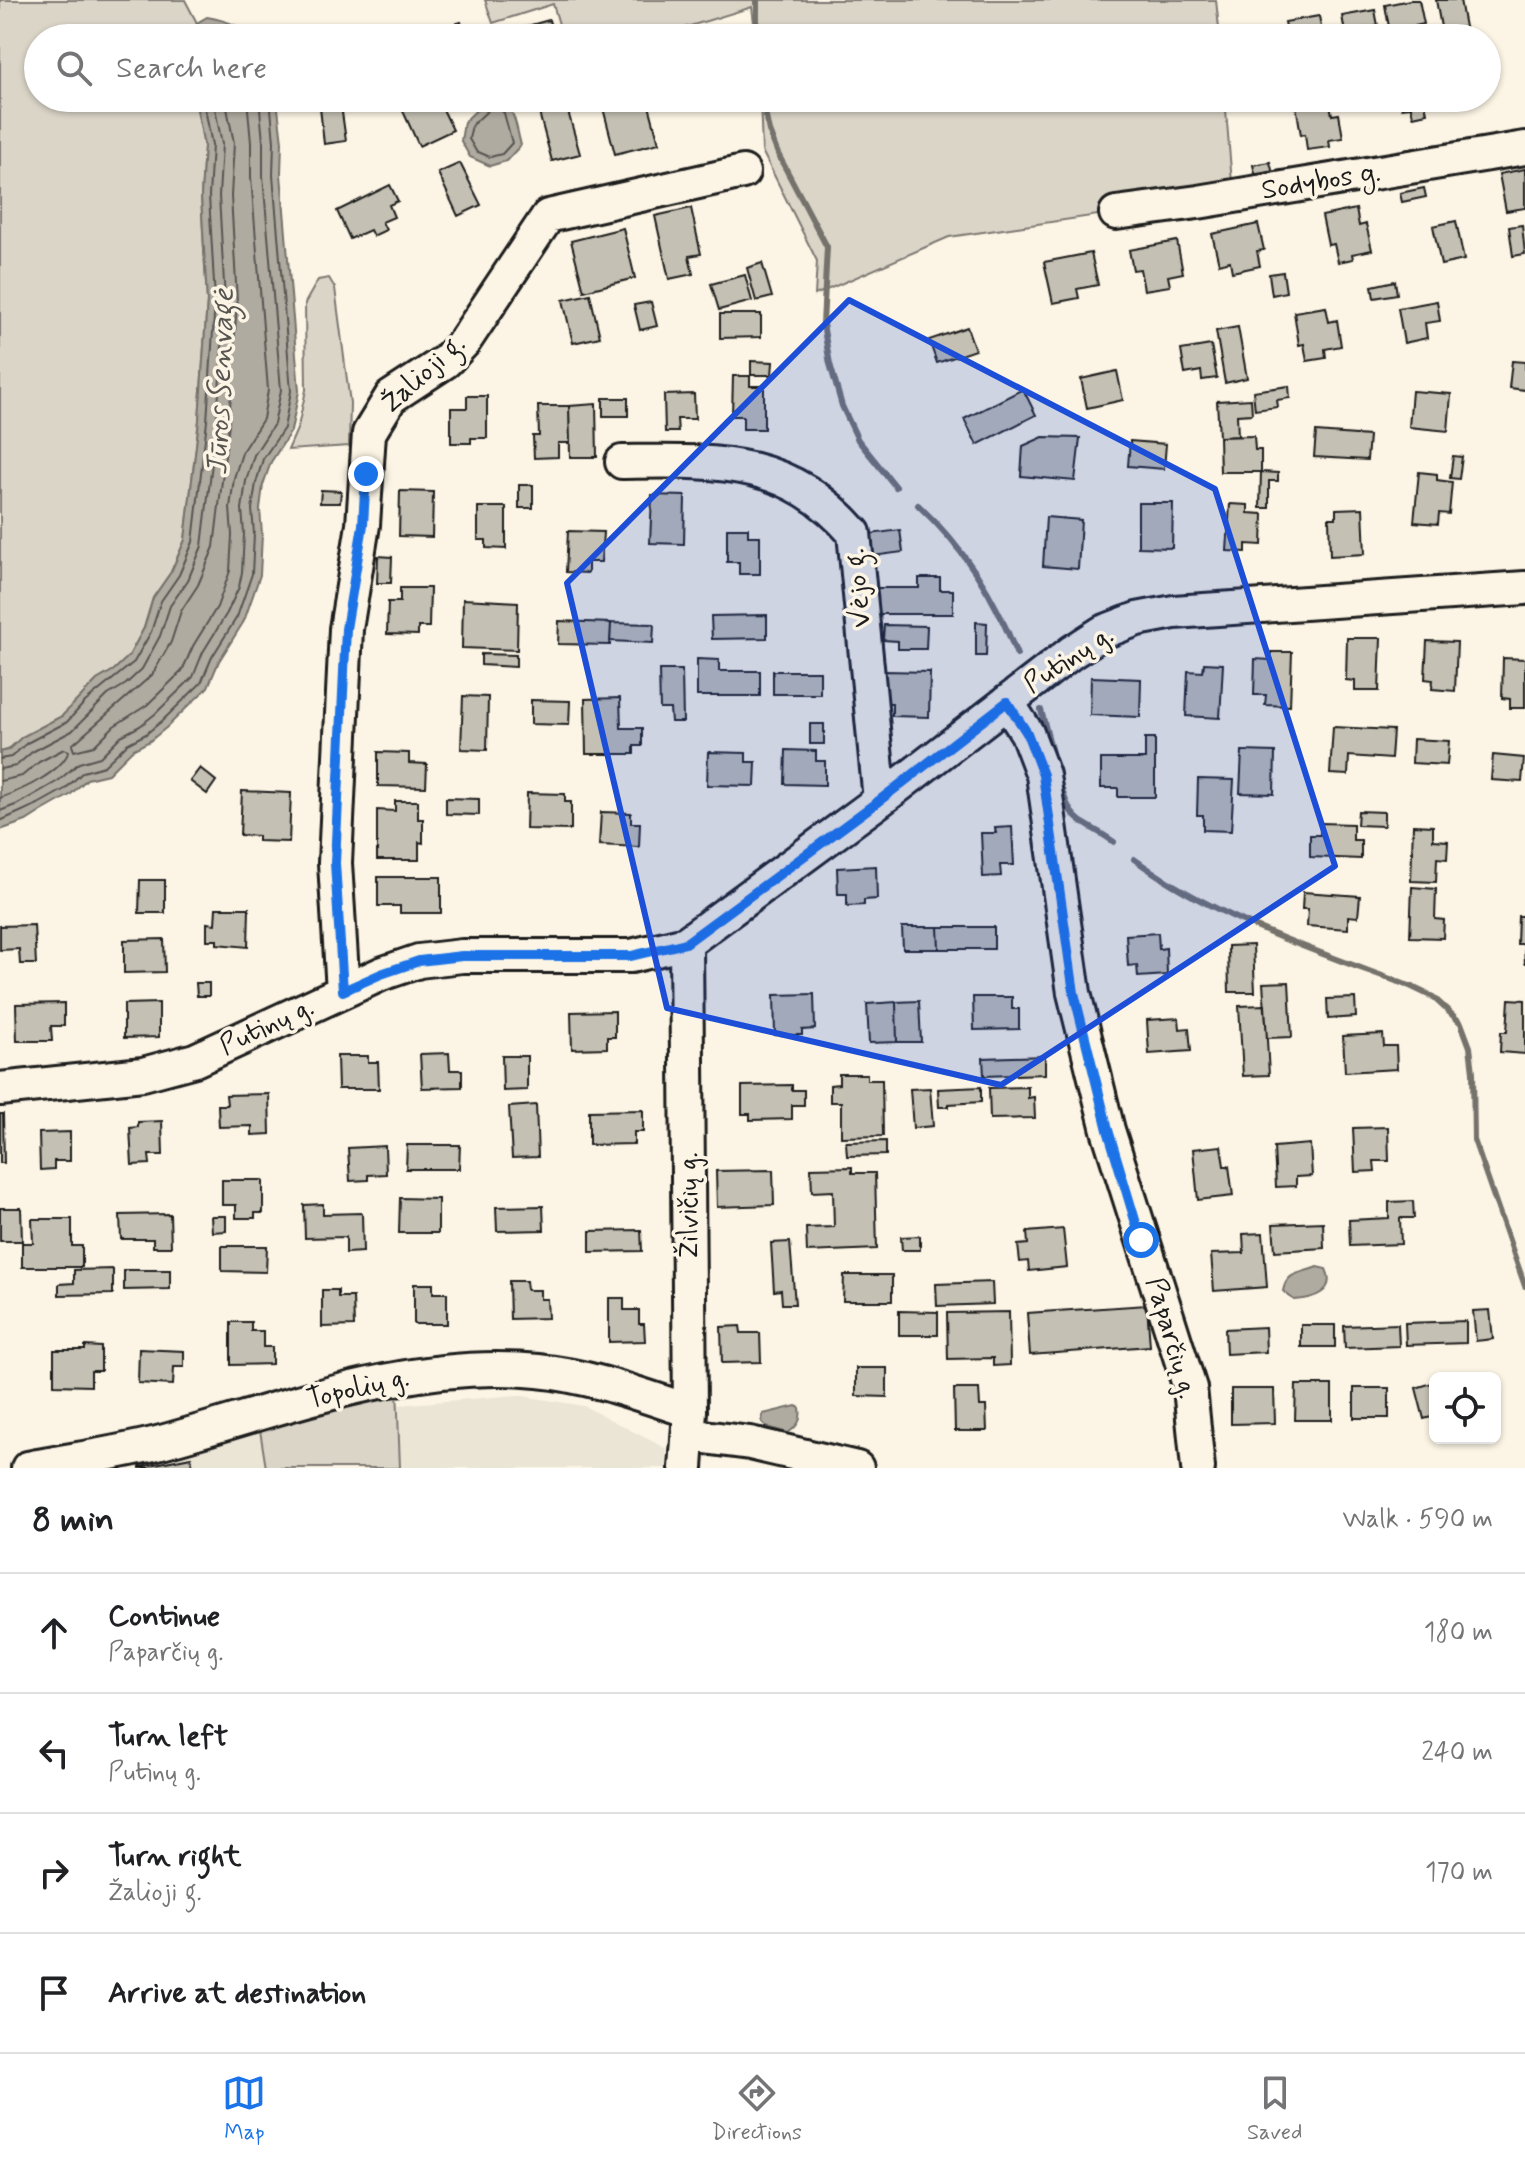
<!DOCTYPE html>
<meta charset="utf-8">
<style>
body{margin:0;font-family:Mynerve,sans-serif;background:#f2f2f2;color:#202124}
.controls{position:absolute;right:24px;bottom:24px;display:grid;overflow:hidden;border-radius:12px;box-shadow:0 2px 6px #0004}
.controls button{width:72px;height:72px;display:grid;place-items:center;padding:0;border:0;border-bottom:2px solid #e0e0e0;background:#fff;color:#202124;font:40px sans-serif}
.stop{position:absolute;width:24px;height:24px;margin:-18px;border:6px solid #1a73e8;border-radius:50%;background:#fff}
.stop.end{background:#1a73e8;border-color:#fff;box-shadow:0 2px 8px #0008}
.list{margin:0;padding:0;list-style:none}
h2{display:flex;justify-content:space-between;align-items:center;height:104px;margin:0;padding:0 32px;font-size:34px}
h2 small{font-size:26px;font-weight:400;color:#757577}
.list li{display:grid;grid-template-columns:52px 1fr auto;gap:24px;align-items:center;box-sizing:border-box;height:120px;padding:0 32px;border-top:2px solid #e0e0e0}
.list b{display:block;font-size:30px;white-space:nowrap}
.list p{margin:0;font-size:26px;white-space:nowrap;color:#757577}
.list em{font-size:26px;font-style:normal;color:#757577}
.icon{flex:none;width:44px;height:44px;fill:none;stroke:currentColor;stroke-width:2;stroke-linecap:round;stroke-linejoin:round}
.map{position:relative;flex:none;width:1525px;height:1468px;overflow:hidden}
.search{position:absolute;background:#fff;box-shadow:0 2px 6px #0004;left:24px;right:24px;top:24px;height:88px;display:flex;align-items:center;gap:20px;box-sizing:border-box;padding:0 28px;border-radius:44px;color:#757577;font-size:30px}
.sheet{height:584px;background:#fff}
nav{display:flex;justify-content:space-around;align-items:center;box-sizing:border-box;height:112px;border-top:2px solid #e0e0e0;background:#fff;font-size:22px;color:#757577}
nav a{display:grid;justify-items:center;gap:4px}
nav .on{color:#1a73e8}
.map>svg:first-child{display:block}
</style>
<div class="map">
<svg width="1525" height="1468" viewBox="0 0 1525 1468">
<rect width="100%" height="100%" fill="#fcf5e5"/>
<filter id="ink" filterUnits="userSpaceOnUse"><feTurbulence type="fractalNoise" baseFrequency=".0125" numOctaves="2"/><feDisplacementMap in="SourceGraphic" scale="16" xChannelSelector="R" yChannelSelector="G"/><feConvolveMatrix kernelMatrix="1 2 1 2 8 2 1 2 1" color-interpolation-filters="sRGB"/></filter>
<g filter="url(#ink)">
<path fill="#ebe5d6" d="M517,1395L584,1406L667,1449L666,1468H400L398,1405Z
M259,1424L266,1468H73Z"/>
<path fill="#dbd5c8" stroke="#7c7872" stroke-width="2" d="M0,0H185L197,23L194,38H38V98H195L204,146L201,196L207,301L199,420L185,540L171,572L153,598L144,628L129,656L114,670L97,680L62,716L22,737L8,750L0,752Z
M485,0H1216L1220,38H756L752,7L651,38H563L553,4L493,23Z
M760,98H1225L1233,195L949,237L815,295L817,261L762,151Z
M329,278L335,288L350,403L349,446L288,450L298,427L306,390L305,303L318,280Z
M397,1386L400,1468H266L259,1424Z"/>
<path fill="#b0aba1" stroke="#75726c" stroke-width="2" d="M207,17C224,20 242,26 254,38H194L197,23Z
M195,98H277V100L282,142L281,174L299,391L291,431L271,462L263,485L260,509L262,534L260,575L244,621L219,661L208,687L167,727L150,741L132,750L108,774L87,779L70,795L42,811L26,821L0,830V752L8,750L22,737L62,716L97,680L114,670L129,656L144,628L153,598L171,572L185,540L199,420L207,301L201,196L204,146Z
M489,98C515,98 515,124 521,145L506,161L490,166L470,157L461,141L464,122Z
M1317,1267L1326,1269C1337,1292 1313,1299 1294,1300L1283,1291C1287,1271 1301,1274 1317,1267Z
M796,1406L800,1408C802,1420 798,1426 788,1433L767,1427L762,1422L763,1414Z"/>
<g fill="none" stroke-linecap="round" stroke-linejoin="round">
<path stroke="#575551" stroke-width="2" d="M225,98L234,143L231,196L237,301L229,423L214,547L198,585L181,611L171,642L152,675L72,745L74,751L94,746L114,726L147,705L182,671L193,646L217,607L230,571L232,535L230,508L234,478L243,450L263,419L268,390L251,177V143L247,98
M495,104L504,113L512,143L502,154L490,157L476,151L469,139L472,125Z
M0,759L11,757L27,743L67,722L85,702L134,662L151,632L161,601L179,575L193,542L207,421L215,301L209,196L212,145L203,98
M0,769L16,766L32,752L72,731L108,695L126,684L142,669L160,636L170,606L188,580L202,546L217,422L225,301L219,196L222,144L213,98
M0,781L22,776L39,762L64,749L69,751C61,773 22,790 0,798
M0,811L18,804L58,781L79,763L100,757L121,736L140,726L155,714L193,677L203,652L227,613L239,587L242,572L244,534L242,509L246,481L254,455L274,424L281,390L263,176V142L259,98
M0,821L38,804L65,789L83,772L104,766L127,744L146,734L162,721L201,683L212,657L237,617L252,574L254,534L252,509L256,483L263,459L284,428L291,391L273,175L274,142L270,98"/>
<path stroke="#75726c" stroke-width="6" d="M757,0V38
M762,98L769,131L778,154L827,247L823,324L830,364L842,406L858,440L896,487
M918,505C964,548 995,596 1017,655
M1041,710L1055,764
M1059,779C1072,828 1078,816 1114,842
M1134,859C1218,920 1316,951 1412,987L1433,997L1461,1023L1470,1047L1473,1072L1474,1140L1525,1286"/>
</g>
<path fill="#c4c0b3" stroke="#1c1c1c" stroke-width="2" d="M1410,0H1419L1424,24L1415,26L1417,38H1391L1385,5Z
M1436,0H1460L1467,38H1443Z
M1375,10L1378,26L1345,32L1342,16Z
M1319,16L1322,33L1329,32L1330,38H1288L1285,22Z
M549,20L554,38H515L513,30Z
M461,22L467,38H431L429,32Z
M319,98H340L346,141L324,144Z
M397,98H431L435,105L440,103L453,130L419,146Z
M535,98H574L576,105L567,108L580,154L552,161Z
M641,98H647L659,143L615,154L603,108Z
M1400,98H1424L1427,113L1413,116L1411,107L1402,108Z
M1329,99L1332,115L1339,114L1343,138L1329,140L1330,147L1307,150L1305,134L1301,135L1296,105Z
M1270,162L1273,174L1256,177L1253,165Z
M460,163L481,205L458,216L438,173Z
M1525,169V208L1506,211L1499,174Z
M390,185L398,201L389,205L394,217L382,222L386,230L373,236L370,230L350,239L337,211Z
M1424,188L1426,197L1402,202L1400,193Z
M691,208L701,254L689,256L693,274L669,279L655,216Z
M1356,209L1359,226L1366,224L1372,250L1352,254L1353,259L1338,262L1334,244L1328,245L1322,216Z
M1456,221L1464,260L1441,265L1433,226Z
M1258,224L1264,250L1257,251L1260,266L1232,272L1230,261L1219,264L1212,234Z
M1522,225L1525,254L1513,256L1509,227Z
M623,228L635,278L584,291L571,241Z
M1177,241L1183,273L1168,276L1170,286L1144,290L1140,269L1133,270L1129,250Z
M1091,253L1098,285L1077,289L1079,298L1053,303L1044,262Z
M762,263L772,297L756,301L747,268Z
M1283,272L1286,292L1272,295L1269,274Z
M745,275L752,301L719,310L711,284Z
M1395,281L1397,294L1374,298L1372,286Z
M590,294L600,337L573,343L563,300Z
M1437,301L1440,321L1425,323L1427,338L1404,343L1398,308Z
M651,302L657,326L640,330L634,305Z
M1326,307L1329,322L1337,320L1341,346L1325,349L1326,358L1307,361L1304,344L1299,345L1294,312Z
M720,314H761V337L720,338Z
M967,327L975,350L937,363L929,340Z
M1238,327L1247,378L1225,383L1216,331Z
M1211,345L1217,378L1202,380L1201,371L1185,374L1181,350Z
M751,361L773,362L772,375H751Z
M1512,361L1525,362V390L1509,388Z
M1117,371L1123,400L1087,408L1081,379Z
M733,376H750V386H764V429H743V416H732Z
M1289,386L1290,398L1277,400L1278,407L1255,410L1253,391Z
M1023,389L1036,415L977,445L964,419Z
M1412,391L1451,394L1448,431L1409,427Z
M694,394L695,419H677L678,432H665L664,395Z
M467,396H487V438H471V443H451V408H467Z
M603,398H628V416H603Z
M1251,399L1252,414L1237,415L1238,436L1219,437L1217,401Z
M596,404L597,457H570L569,406Z
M538,406H569L570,443H558V457L534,458L533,436H539Z
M1316,432L1369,436L1367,460L1314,457Z
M1254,436L1255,450H1261V472H1220L1219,437Z
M1043,437L1080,438L1075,481L1021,476L1023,446Z
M1130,441L1166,444L1164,469L1128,466Z
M1453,456L1462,457L1459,479L1450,478Z
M1261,472L1278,473V481H1269V508H1260Z
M1419,472L1437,474V480L1452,482L1449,514L1439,513L1438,524L1414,522Z
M519,485H533V508H519Z
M321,490L341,491L340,503H320Z
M400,491L433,492L432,537L399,536Z
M652,495L685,496L684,544L650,543Z
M1138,503H1173L1172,548L1138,547Z
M1230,504L1248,505V513L1263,514L1262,545L1246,544V552L1227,551Z
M478,507H506V549L486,548V540H478Z
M1363,508L1365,554L1330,556L1329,518H1336V509Z
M1046,517L1081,520L1078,569L1043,566Z
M727,528H748V536H760V574H739V562H727Z
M900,530L903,552L873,556L870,534Z
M568,531L603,532L601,562H588V573L566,572Z
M378,556L392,557L391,583H377Z
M919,578H940V590H953V614H870V588H919Z
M400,588H430L429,627H418V635L387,634L388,602H400Z
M463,599L518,602L517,650L462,648Z
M767,615V638L712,639L711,616Z
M559,621L611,623L610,645L558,644Z
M976,622L987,623L986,656H976Z
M611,623L654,624L653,643L610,641Z
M884,625L927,626L926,649H898V641L883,640Z
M1347,638H1381L1379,691H1355V681L1346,680Z
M1427,641L1457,642L1455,691L1432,689L1433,680L1425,679Z
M1271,652H1292L1290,706L1265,705L1266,695H1254L1255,659L1271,660Z
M481,654L516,655V667L481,665Z
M1503,658L1525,659V708H1510V699L1502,698Z
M697,659L719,660V671H760V696H697Z
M1204,663L1223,664L1220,718L1186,716L1188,671L1203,672Z
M659,670H682L683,722H671L670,709H660Z
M773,671H820V694H773Z
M884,671L930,672L929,717L892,716V703H884Z
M1091,677L1141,679L1140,717L1090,715Z
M463,696L488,697L487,750L461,749Z
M620,698L621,728H642V746H634V754H586L585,699Z
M531,700L570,701L569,725L531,724Z
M810,724H824V744H810Z
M1333,727L1393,730L1391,759L1349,756L1348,775L1330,774Z
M1145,738H1155V797H1118V788H1101V759H1145Z
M1413,739L1449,741L1447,765L1412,763Z
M786,750L816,751V761H825V785L785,784Z
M1242,751L1275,752L1274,794L1240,793Z
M378,752L409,753V763L427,764L426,787L378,786Z
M708,752L746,753V762H756L755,786L707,785Z
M1493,755L1524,758L1522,782L1491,780Z
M200,768L216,781L207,794L190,781Z
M1198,779L1234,780L1231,831L1203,830V815H1197Z
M242,791L291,793L289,842L258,841V836L240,835Z
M527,793L565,794V802H571V830L526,829Z
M446,798L479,799V815L446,814Z
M395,801H418V819H423V843L419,842V860H377V810L395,811Z
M1358,811L1384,812V826L1357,825Z
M601,812L631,813V823H640L639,847L599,845Z
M1321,823L1353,824V840H1361V859L1310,857V835H1320Z
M1413,825L1433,826V840L1448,841L1447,859L1437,858L1436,882L1411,881Z
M1012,827L1014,865H1000L1001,876L983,877L981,833H996L995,828Z
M876,866L877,899L864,900V905L847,906V894H838L837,868Z
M378,877H441V913H400V906H378Z
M140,880H165V913H139Z
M1412,887L1436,889L1435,919L1444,920L1443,938L1410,937Z
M1303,892L1360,896L1358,917L1348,916V929L1307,926L1308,909H1302Z
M216,908H249L248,947L217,944V940H207V923L215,924Z
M1518,916H1525V964L1524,944H1517Z
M34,925L36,964H20L19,949L0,950V926Z
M902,927H938L939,949H903Z
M938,927H994V949H939Z
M1158,933L1159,949L1166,948L1167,975L1138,977L1137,965L1128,966L1126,935Z
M164,939L165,972L124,973V940Z
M1253,945L1255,992H1229L1228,946Z
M1289,982L1292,1037L1267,1038L1263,983Z
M196,983H209V996H197Z
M814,994L815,1029L802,1030V1035H775L774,995Z
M973,997H1012V1009H1019V1029L974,1030Z
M1355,998L1356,1017L1328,1019L1327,999Z
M1509,999L1525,1000V1054L1500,1052L1501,1032H1507Z
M919,1001L921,1042H897L896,1002Z
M896,1002L897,1042L869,1043L867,1004Z
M64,1003V1026H51L52,1041H17L16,1004Z
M159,1003V1037L124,1038V1004Z
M1265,1005L1269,1075L1243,1076L1239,1006Z
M615,1011V1037H607V1048L572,1049L571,1012Z
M1179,1018L1180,1029L1189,1028L1191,1051L1149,1054L1147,1020Z
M1383,1034L1384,1046H1396L1397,1069L1345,1072L1343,1036Z
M449,1053L450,1070H462V1087L422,1088L420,1054Z
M337,1056H368V1062H378L379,1089H338Z
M502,1056H527V1090L503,1091Z
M1045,1056V1074L984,1076L983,1058Z
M839,1074H867V1080H882L883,1136L841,1137V1102H830V1085L839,1084Z
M792,1085V1090H804V1105H792V1119L750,1120V1114H742V1086Z
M981,1087V1102L949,1104V1107H939L938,1089Z
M1028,1087V1098L1034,1097L1035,1118L990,1119L989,1088Z
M930,1088L933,1126L913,1128L910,1089Z
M269,1094L270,1134L252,1135V1126L219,1127L218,1105H227L226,1095Z
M536,1105L538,1157L512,1158L509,1107Z
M643,1110V1132H634V1144L589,1145V1111Z
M0,1114H3L4,1163H0Z
M162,1121L163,1155H149L150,1164L132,1165L130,1128L138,1127V1122Z
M1388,1127L1389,1161H1374L1375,1171L1355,1172L1353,1128Z
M70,1132V1161H54V1169L40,1170L39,1133Z
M886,1141V1155L847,1156L846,1142Z
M1310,1144L1312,1176L1296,1177V1186L1276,1187L1274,1147Z
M407,1145H460L459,1169H406Z
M385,1146L386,1174L368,1175V1180L350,1181L348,1148Z
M1221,1146L1224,1166H1229L1233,1196L1198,1200L1193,1149Z
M852,1167V1173H875L877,1249L807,1252L806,1228L834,1227L833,1191L812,1192L811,1168Z
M773,1170L774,1205L717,1207L716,1171Z
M222,1180H263V1213H255V1218H236V1205H222Z
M400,1198L438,1199V1233H399Z
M1413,1201L1414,1218H1400L1401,1244L1350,1246L1349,1220L1389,1218V1202Z
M323,1204V1214L362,1213L363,1252L346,1253V1237L305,1238L304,1205Z
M543,1206L544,1230L497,1231L496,1207Z
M0,1208H21L22,1241H0Z
M170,1214L171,1247H153V1239H121L120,1215Z
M211,1216H226V1231L212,1232Z
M32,1219H72V1246H82V1267H22V1243H33Z
M1323,1222L1324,1248L1275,1251L1273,1224Z
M1063,1229L1067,1267L1029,1271L1028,1261L1020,1262L1018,1245L1028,1244L1027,1232Z
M641,1230L642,1251L590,1252V1231Z
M1263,1233L1267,1287L1214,1291L1211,1254L1244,1253L1243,1234Z
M920,1236V1250H902L901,1237Z
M790,1242L795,1304H782L781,1290L774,1291L771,1243Z
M222,1246H267L266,1272L222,1271Z
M113,1269V1294L59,1295V1284L74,1283V1270Z
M124,1270H170V1289L124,1290Z
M844,1275H892V1301H843Z
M509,1281H526L527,1290H540V1299H547L548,1318L510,1319Z
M992,1282L993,1304L937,1306L936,1284Z
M414,1284H433V1293H447V1324H414Z
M322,1290H338V1297H353L354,1326L322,1327Z
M609,1298H624V1310H639V1324H644L645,1341L609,1342Z
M1147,1305L1150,1346L1030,1355L1027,1313Z
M1490,1310L1493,1339L1476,1341L1473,1311Z
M899,1311L938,1312V1335H899Z
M1009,1312L1010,1365L993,1366V1358L948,1359L947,1313Z
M1466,1321V1343L1406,1345L1405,1323Z
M231,1322H251V1331H263V1347H272V1364L231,1365Z
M1398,1324L1399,1346L1345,1348L1344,1326Z
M1301,1325H1335V1347H1301Z
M740,1326L741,1333H760L761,1362L722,1363L721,1327Z
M1265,1327L1266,1352L1226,1354L1225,1329Z
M85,1346L101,1347V1371H91V1386L54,1385V1350H85Z
M139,1349L184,1351V1367H174L173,1385L138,1383Z
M856,1368H887V1397L856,1396Z
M1435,1382V1416L1424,1419L1416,1388Z
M1296,1385H1332V1420H1295Z
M1354,1388H1389V1418H1354Z
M954,1389H979L980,1406H986L987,1431H955Z
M1231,1389H1274L1275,1423L1231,1424Z
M191,1457L193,1468H140V1467Z"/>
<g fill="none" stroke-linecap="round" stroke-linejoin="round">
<defs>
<path id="minor" d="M1116,213L1198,202L1525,148
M622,462C715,461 787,456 854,533L880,800
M1007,702L1027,733L1043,775L1074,993L1108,1130L1190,1388L1198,1468
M686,943L690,1411L686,1468
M343,991L335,863L346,629L363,525L369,433L391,397L446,361L464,342L548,216L743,172
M0,1089L143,1074L195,1060L381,974L419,961L462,956H631L686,943L880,800L1072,652L1103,632L1137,619L1174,612L1525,588
M689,1435L750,1443L857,1468
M28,1468C74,1459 120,1453 165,1441C286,1408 411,1358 538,1371C591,1376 641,1395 690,1411"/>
</defs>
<use href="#minor" stroke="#1c1c1c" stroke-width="38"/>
<use href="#minor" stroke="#fcf5e5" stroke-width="32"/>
</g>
</g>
<g fill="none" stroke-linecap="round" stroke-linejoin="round" filter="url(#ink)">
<path stroke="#1a73e8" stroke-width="10" d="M366,474L363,525L346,629L335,863L343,991L381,974L419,961L462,956H631L686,943L880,800L1007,702L1027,733L1043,775L1074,993L1108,1130L1141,1240"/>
</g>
<path fill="#1d4ed8" fill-opacity="0.2" stroke="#1d4ed8" stroke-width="6" stroke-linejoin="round" d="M849,300L1215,489L1335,866L1001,1085L667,1008L567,583Z"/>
<g text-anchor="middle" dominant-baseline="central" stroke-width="7" stroke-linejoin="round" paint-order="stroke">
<g font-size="28" fill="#1c1c1c" stroke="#fcf5e5">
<text transform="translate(1321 182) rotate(-9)">Sodybos g.</text>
<text transform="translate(424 374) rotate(-42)">Žalioji g.</text>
<text transform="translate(859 588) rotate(-95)">Vėjo g.</text>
<text transform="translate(1069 660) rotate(-33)">Putinų g.</text>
<text transform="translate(267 1027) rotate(-25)">Putinų g.</text>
<text transform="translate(689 1205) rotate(-90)">Žilvičių g.</text>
<text transform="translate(1171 1338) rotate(74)">Paparčių g.</text>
<text transform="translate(358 1389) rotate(-13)">Topolių g.</text>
</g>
<g font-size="30" font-style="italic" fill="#575551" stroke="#fcf5e5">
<text transform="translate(221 382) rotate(-88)">Jūros Senvagė</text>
</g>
</g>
</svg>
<div class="controls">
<button><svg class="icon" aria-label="locate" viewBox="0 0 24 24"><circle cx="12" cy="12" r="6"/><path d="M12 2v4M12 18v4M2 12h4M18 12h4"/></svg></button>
</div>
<div class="stop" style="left:1141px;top:1240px"></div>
<div class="stop end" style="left:366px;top:474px"></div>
<div class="search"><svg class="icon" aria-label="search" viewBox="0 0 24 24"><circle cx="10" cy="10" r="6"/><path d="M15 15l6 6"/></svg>Search here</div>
</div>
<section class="sheet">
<h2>8 min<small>Walk · 590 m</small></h2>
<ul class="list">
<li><svg class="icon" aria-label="ahead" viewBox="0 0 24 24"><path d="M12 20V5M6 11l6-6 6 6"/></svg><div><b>Continue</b><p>Paparčių g.</p></div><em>180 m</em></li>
<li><svg class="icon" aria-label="left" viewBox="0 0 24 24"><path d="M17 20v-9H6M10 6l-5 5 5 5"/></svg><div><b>Turn left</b><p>Putinų g.</p></div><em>240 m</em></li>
<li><svg class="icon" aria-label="right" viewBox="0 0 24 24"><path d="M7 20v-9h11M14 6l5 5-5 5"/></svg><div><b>Turn right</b><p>Žalioji g.</p></div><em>170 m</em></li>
<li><svg class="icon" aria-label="arrive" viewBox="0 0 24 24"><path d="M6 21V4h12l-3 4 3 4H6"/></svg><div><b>Arrive at destination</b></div></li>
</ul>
</section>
<nav>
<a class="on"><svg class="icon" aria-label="map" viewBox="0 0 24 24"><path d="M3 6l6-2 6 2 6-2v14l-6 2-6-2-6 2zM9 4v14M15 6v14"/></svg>Map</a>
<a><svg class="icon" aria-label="directions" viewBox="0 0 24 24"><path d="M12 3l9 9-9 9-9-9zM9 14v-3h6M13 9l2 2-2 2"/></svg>Directions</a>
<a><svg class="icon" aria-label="saved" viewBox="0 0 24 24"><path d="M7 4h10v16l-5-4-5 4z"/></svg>Saved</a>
</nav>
